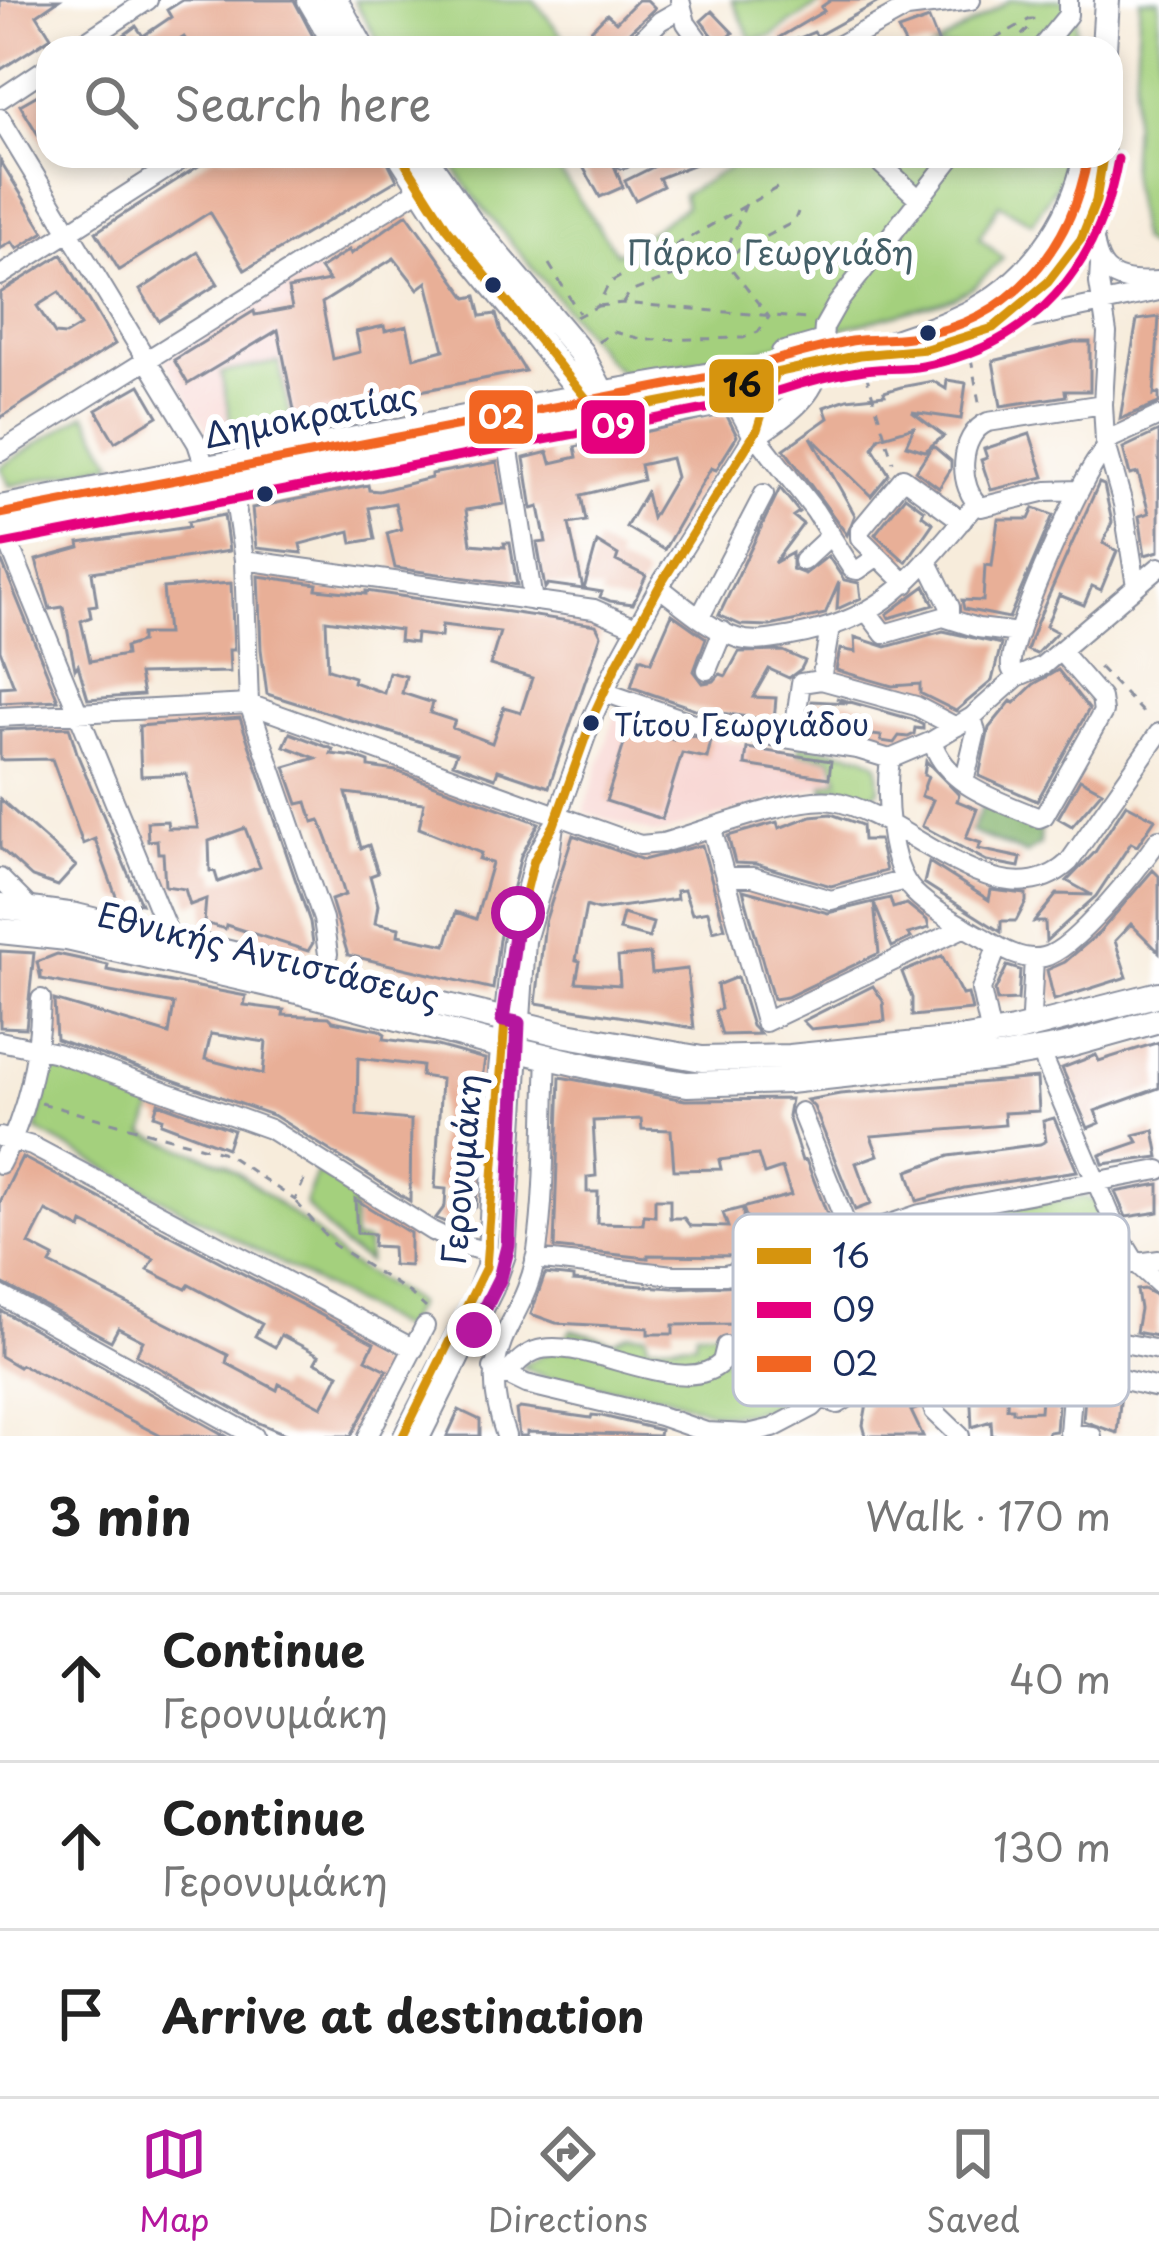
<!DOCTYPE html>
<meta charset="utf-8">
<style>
body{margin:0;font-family:"Playpen Sans",sans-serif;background:#f6f6f6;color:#222}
.stop{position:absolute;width:36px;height:36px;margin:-27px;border:9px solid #b5179e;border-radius:50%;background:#fff}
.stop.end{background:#b5179e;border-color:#fff;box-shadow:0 3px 12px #0008}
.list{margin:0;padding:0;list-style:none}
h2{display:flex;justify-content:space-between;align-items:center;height:156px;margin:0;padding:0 48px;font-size:51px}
h2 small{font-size:39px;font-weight:400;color:#767676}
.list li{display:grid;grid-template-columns:78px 1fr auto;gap:36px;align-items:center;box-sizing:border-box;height:168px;padding:0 48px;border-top:3px solid #e0e0e0}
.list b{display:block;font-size:45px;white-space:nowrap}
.list p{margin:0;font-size:39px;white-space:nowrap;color:#767676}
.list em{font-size:39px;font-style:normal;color:#767676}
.icon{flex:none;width:66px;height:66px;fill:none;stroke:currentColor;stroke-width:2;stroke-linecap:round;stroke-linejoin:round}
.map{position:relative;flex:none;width:1159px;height:1436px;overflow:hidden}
.search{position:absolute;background:#fff;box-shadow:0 6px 18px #0003;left:36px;right:36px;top:36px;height:132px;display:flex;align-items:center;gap:30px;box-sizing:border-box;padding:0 42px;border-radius:36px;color:#767676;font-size:45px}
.sheet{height:660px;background:#fff}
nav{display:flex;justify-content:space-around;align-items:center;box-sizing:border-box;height:168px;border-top:3px solid #e0e0e0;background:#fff;font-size:33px;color:#767676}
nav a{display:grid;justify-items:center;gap:6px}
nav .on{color:#b5179e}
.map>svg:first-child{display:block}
</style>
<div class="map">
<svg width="1159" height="1436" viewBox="0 0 1159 1436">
<rect width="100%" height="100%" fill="#fff"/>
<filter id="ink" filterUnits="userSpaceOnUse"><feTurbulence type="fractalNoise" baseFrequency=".00833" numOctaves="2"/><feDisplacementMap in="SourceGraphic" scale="24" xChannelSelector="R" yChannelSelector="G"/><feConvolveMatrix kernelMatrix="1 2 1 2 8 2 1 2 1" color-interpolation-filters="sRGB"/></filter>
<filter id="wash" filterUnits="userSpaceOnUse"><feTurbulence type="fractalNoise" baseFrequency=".004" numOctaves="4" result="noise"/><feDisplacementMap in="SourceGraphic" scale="48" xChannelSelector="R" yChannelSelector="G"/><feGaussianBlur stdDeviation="2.7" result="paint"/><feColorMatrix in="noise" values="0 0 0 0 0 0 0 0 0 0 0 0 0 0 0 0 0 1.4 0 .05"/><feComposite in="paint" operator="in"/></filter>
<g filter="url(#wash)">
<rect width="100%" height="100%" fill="#f7ecdb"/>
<path fill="#f7d0cc" d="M316,266L349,424L217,446L164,359Z
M616,713L717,740L832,758L839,781L657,834L584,812Z"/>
<path fill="#a4d07d" stroke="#60806e" stroke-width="3" d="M354,0H534L570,46L580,37L586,48H382Z
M732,0H825L771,36L752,40Z
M1010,0H1076V48H933Z
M1140,0H1159V255L1140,240L1130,172Z
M446,156H565L558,169L617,254L686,206L683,195L749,156H1068L1061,178L1032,223L999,204L979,238L1003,258L974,287L952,299L761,350L631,374L621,372L605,357L474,197Z
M279,362L291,424L233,434L221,373Z
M85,414L114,463L10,486L0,467Z
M800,745L863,755L878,764L879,790L868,797L844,792L841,787L825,792L823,785L839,780L832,758L798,753Z
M53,1060L156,1096L145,1134L226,1164L309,1227L344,1260L411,1300L416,1304L403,1330L36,1130Z
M317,1172L353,1190V1240L367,1242L368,1262L343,1246L305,1204Z
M1084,1197L1097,1203L1108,1254L890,1277L878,1269L869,1245C903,1213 1033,1205 1084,1197Z
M838,1313L846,1335L822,1359L830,1375C805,1397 761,1414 728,1414C703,1413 681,1399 657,1394C613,1385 561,1390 522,1366L562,1344L571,1329L613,1341L629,1333L646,1334L648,1345L695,1342L696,1331H717L722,1337L726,1361L749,1362L758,1350L761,1355L787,1344L784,1330Z"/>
<path fill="#83b26c" stroke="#4f7065" stroke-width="3" d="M986,798L1041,825L1040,845L1026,854L971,832Z"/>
<g id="blocks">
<path fill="#e8af97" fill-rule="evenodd" d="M0,0H59L37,15L51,37L0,70Z
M183,0H294L317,44L309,48H191L184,37L167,48H106L136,26L143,36L171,17L167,10Z
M638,0H647L655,8L623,38L620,48H606L590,31L607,14L616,22Z
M831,0H882L817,36L814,32L783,45L780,37L824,11L821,7Z
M712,11L733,33L720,45L701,21Z
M929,19L939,44L907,48L898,30Z
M48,89V151L20,105Z
M214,156H385L397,180L245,270L210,212L119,270L96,232Z
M577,156H610L623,187L600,197Z
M659,156H713V157L659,178L663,186L635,200L625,181L661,163Z
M0,160L44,232L17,249L12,242L0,249Z
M407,214L467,298L476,296L481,316L496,314L501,332L525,371L295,415L278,330L188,384L174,360L254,311L255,315L292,308L288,289L329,281L320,269L349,250L351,254ZM394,258L418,289L427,282L444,350L414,358L407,326L385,331L384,326L356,332L360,352L333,359L322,303Z
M198,252L218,284L159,321L140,290Z
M62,254L115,344L0,418V293ZM59,292L80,326L65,335L55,334L37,306Z
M1159,317L1154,395L1159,393V403L1120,419L1137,320Z
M1074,342H1090V391H1065L1066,396L1001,406L993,361Z
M947,380L966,383L961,419L912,412L944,436L932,445L951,461V469L939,488L916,471L932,446L925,451L906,445L914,427L879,437L873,448L889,474L871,496L811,437L855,515L847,535L784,449L828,418L824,407L847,399L885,395L884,392L901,387L933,381L946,389Z
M140,385L158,416L115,442L96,410Z
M726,414L737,436L716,470L711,468L664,550L626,527L646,493L652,518L676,477L671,458L640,465L643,480L581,495L586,521L569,524L583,589L548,584L545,588L537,543L546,542L539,507L532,509L524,458L548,452L551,463L577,457L575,447Z
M1159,431V551L1145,555L1139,516L1149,513L1138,473L1130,475L1123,448Z
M1030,434L1044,477L991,490L981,460L987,458L984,449Z
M497,462L504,504L466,510L471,544L505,547L504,543H510L517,585L395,568L387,533L401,529L395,503L369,508L375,539L352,543L350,531L300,544L302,553L256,548L252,508L368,485L369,490L379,491L431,478V474Z
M1099,483L1104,485L1112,522L1103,543L1117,551L1101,590L1092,586L1084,605L1059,595L1046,626L1057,632L1036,654L1027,650L1037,622Z
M780,488L799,512L793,516L803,524L774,563L792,553V569L805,574L828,556L844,580L859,583L861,598L837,609L839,582L825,614L770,626L741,625L719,615Z
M905,496L924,510L922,515L933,523L906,562L875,534Z
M1034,508L1053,515L1009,618L964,609L962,600L983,601L985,565L992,566L998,519H1029Z
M224,515L229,551L92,572L97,605L89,606L91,617L81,621L90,661L126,655L125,647L141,642V634H167L163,588L231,583L234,650H229L230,672L139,674L143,695L88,699L78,665L75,669L63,607L50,609L36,560L80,548L79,543L189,527L188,522Z
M597,542L618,555L616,561L646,576L633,604L610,601L600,597L602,592L584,589Z
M0,562H2L58,700L0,703V687L14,686L0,650Z
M258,576L317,584L316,589L366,594V591L596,625L601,635L549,787L498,770L495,778L453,763L457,753L267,694L261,649ZM326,620L400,630L399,641L415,643L416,634L441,637L442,625L500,632L490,665L532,678L521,712L504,707L492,743L452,728L455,721L430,713L433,703L402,693L406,676L389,672L384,693L353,682L354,677L328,669Z
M925,586L934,605L889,618L887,614Z
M672,614L706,638L694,671L703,683L714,681L720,674L726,676L739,652L783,651L805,661L801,669L789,678L769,669L753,697L776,698L774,721L695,709L631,687L640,658L651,662Z
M943,631L1001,644L992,681L956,711L920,693V684L892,686L836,670L840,649L856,652L855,637L886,647Z
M1058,670L1089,709L1037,801L979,776L989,728L1011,701L1014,703L1034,684Z
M836,698L911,719L923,725V729L915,728L914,734L908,737L899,736L894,743L881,741V736L808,727L812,701L848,703Z
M240,718L310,922L313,943L308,951L226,925L225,929L204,923L206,899L190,905L185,889L165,886L163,853H158L157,840L148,841L147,822L167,821L168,828H198L186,774L141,776L139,726ZM245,828L260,867L218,882L215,872L210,871L209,841Z
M630,725L673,739L675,731L711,741L707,758L682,753L662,819L606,801Z
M69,727L78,756L141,904L117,899L95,839L83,844L52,759L0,760V730Z
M290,733L333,749L331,754L355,757L369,762V767L396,771L539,823L521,856L499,939L493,989L348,955L331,900L345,895L331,849L320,820L313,822L307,802L298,804L285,767L316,758L284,746ZM346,793L424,803L419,828L481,853L479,859L492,863L476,919L456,912L446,945L398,935L399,928L375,923L378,905L370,876L378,873L369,845L361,848Z
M747,748L831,761L829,778L745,765Z
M926,761L959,795L957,801L977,809L966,838L981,843L978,849L1021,858L1019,867L987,861L922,826L933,800L921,796L928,776L924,775Z
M1080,779L1102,791L1072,826L1058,818Z
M0,799L76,866L58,886L32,877L0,848Z
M1126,804L1155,819L1137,846L1131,843L1096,896L1046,941L1045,922H1034L1057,894L1092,895L1067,881L1095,852Z
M831,814L862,825L863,840H879L886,871L831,886L756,864L735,863L728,836L777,822L779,828L811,816Z
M573,835L643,860L702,845L725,928L713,931L708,911L692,914L684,890L676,891L677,899L598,910L586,906L576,960L580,961L576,982L620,985L618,957L650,954L652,973L687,969L694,1028L536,1003L545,922Z
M929,862L989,900L991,890L1026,894V902L1016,921H1001V932L924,883Z
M1153,870L1159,876V952L1131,924L1115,941L1127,977L1054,1000L1047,970L1065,962L1099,933Z
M743,890L828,913L890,898L893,908L907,904L927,920L929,928L908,934L911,938L892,947L874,903L879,953L787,997L773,999Z
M623,914L653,923L649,938L619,930Z
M0,951L34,953L26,1028L0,1027Z
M57,954L108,965L107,970L246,996L244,1005L284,1010L283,1015L329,1017L333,1021L379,1030L385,1034L384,1039L437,1046L485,1059L478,1103L482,1104L476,1207L447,1223L436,1218L445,1206L446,1189L435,1188L441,1079L421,1076L422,1066L358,1058L357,1115L411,1120L410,1201L275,1116L56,1039L54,1000L169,1034L174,1004L41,979L37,962ZM211,1034L266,1042L263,1074L205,1059Z
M942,956L962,995L968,994L972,1010L912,1016V998L902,972Z
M1007,966L1020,970L1018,1000L997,1001L995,991Z
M737,977L752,1026L760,1034L722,1035L715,1011L721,1009L717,985Z
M873,986L883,1001L885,1021L811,1029L803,1021Z
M1159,1042V1088L1095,1111L1100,1123L1088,1128L1062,1068L1096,1055L1099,1061Z
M560,1077L685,1100L791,1099L788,1116L802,1161L806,1160L833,1229L758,1251L743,1208L744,1256L648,1255V1258L554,1248ZM641,1119L642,1129L671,1130L674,1170L721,1169L719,1160L758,1155L764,1174L782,1168L791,1195L723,1213L728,1227L690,1226L684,1218H670V1199H655V1216L644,1215L643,1224L597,1223L598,1192H587V1177L596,1176L593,1121Z
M1037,1078L1039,1111L1004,1113L1005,1125L871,1136L878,1155L856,1163L871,1204L855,1210L814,1107L807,1100L840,1094Z
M158,1103L233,1130L227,1148L161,1123L162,1118L154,1115Z
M1054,1118L1077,1171L964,1188L917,1201L908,1171L949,1156L1040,1144L1046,1141L1043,1121Z
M1154,1130L1159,1157L1103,1164L1100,1155L1138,1142L1134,1135Z
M22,1157L374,1343L366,1359L387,1370L351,1436H290L259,1423L136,1355L143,1341L118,1328L111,1341L0,1282V1202ZM46,1211L81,1229L83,1223L154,1259L148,1270L186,1289L189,1285L262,1324L255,1336L275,1347L281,1335L319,1355L315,1362L339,1374L322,1407L279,1384L277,1390L226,1363L228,1355L50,1264L54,1257L29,1244Z
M1159,1184V1212L1126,1217L1115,1192Z
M355,1199L410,1233V1266L393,1265L392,1247L373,1246L374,1234L357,1233Z
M545,1274L573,1277V1281L673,1288L744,1285V1305H749L747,1357H737L736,1324L673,1325V1334H648V1328L556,1323L531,1314Z
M1144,1289L1159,1297L1156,1336L1136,1332L1140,1309L1137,1290Z
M0,1310L226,1436H161L45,1376L21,1365L19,1367L0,1356Z
M969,1362L1060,1378L1056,1431L1048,1432V1436H992L991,1421L972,1427ZM1008,1380L1042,1383L1040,1411L1013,1412V1408H1007Z
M906,1368L916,1409L911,1411L923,1436H866L863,1425L868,1398Z
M1086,1384L1121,1393L1117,1433L1083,1421Z
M520,1408L591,1418L592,1415L602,1416L660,1430L659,1436L527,1432V1436H519L516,1410Z
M459,1410L480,1420V1436H447Z"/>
</g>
</g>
<g filter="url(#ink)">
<use href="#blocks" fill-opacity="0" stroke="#898e9c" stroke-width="3"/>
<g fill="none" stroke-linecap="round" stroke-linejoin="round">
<defs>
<path id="minor" d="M680,0L686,23L704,48
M76,48L148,0
M633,48L660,21L681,9
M834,48L907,8L971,0
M1041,48L1068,15V0
M0,99L48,67
M0,118L197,443L208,476
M623,159L626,156
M879,162L918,198
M1092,215C1094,268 1104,285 1159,281
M1100,264L1099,283L1107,333L1103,404L1105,441L1123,504L1136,586
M0,276L187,156
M1004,324L1159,291
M785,371L781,352L823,340L824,327L837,304L953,156
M506,432L533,601
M755,434L815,511L852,569L858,570L878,556L906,584
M1105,441L1159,416
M0,452L428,184
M231,474L244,560L249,704L323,919L328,954
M1079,490L1047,491L981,507C957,489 958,434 988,422L1103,404
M0,522L170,937
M878,556L860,538V530L903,478L962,521
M244,560L594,609L636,627
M927,560L950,607V617
M803,561L831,535
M659,587C683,605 709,629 737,638C755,644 775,639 792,636C890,618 914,574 976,504
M868,613L884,634L943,617L978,628L1019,633
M700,617L764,494
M830,628L821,680L916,706L956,727
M707,670L723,631
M1017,677C1012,670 1010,670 1011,661C1013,631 1086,463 1106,449
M604,692L699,725L857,749L890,759L932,741L972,717L1017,677L1042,666L1159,567
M0,717L249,704L640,845L662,843C702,832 796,795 833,801C905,812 999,927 1069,862L1159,733
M793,738L801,683L821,680
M932,741C947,787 998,800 1039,818L1044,816L1103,712L1101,698L1060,651
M890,759C885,794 888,866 914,892C933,911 961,925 984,938C1001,949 1023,962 1044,957C1075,950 1140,866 1159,839
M964,782L976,732L972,717
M712,829L765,1022L965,927
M726,877H753L831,900L905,880
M0,878L30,908
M1031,1015L1034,958
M991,1035L981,990L997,947
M0,1041L57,1053L270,1129L432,1231L461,1245L489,1252
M1045,1062L1120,1237L1136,1263L1159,1284
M801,1112L846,1224L896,1314
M0,1137L32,1146L414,1349
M0,1164C28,1112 39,1058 41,999
M535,1259L673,1275H725L770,1264L920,1214L1159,1170
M1063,1272L1082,1335L1159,1350
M0,1295L254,1436
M914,1350L934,1411L960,1436
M1074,1367L1069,1433L1092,1436
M493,1368L526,1384L660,1416L706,1432L748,1434L773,1428L813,1407L896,1314L913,1302L1016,1280L1159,1260
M506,1376C514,1365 522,1356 535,1351C582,1333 682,1402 722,1362L726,1346
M822,1398L838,1404C860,1392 874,1370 895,1357C950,1325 1098,1376 1159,1388
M368,1436L425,1326
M403,1436L475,1295L486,1267L498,1070L512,942L534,860L551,829
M421,1436L494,1289L506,1255L526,941L549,861L554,825L593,716L618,662L659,587L757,430L775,373
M506,1436C472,1338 524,1332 537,1251C546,1188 544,1121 547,1056"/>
<path id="major" d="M310,0L338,48
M335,0L362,48
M1104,48L1107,0
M401,156L447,228L590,403
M424,156L470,222L581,353L598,385L601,406
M887,345C913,335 941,328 966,315C1028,285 1073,223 1086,156
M725,390L739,404L755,434C777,419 817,393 815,365
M0,508L506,410L735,371L766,372
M0,529L739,387C778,374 815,364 855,356C877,352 899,354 920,351C1020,335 1094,256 1103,156
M0,906L76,916L567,1035L702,1059L790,1057L966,1039L1013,1031L1159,994
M0,931L67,938L298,991L501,1046L618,1073L687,1084L789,1081L999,1058L1066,1046L1159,1020"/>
</defs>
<use href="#minor" stroke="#898e9c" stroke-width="22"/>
<use href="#major" stroke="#898e9c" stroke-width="28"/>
<path stroke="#898e9c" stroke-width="3" stroke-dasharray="9 9" stroke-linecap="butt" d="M979,48L1030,19H1040
M1009,48L1031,26L1030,21
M549,264L579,313
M623,303L630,292L723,258L746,204
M598,306L623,303L808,319
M576,317L598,306L609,283L782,185
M598,342L614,332L646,340L743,338L758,332L769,317L723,258L794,222L798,212
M971,358L980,408
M866,374L893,462
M1099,667L1147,717
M41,979V959
M41,1103L225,1153L295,1200L306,1176
M296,1202L334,1245L410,1293L426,1308"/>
<use href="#minor" stroke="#fff" stroke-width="18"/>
<use href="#major" stroke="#fff" stroke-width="24"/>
<defs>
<path id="bus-1" d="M401,156L447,228L599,414L739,387L775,373L860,355L926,349L993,328L1048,282L1081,239L1096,201L1103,156
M403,1436L486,1267L510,956L534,860L554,825L593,716L618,662L659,587L757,430L775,373"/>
<path id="bus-2" d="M3,544L742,402C780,390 819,377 858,371C880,367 902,370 923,366C1035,345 1099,267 1118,159"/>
<path id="bus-3" d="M0,514L735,372C773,360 812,349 851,341C873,338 895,340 916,336C1012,321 1072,248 1088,156"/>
</defs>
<use href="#bus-1" stroke="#fff" stroke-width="18"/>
<use href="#bus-2" stroke="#fff" stroke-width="18"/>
<use href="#bus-3" stroke="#fff" stroke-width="18"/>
<use href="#bus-1" stroke="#d6940e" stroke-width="9"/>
<use href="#bus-2" stroke="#e5007d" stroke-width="9"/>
<use href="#bus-3" stroke="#f26522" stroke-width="9"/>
</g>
</g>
<g fill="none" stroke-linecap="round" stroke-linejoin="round" filter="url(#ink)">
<path stroke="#b5179e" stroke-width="15" d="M474,1330L500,1278L508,1246L518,1023L503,1020L518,913"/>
</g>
<g fill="#1b2f5e" stroke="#fff" stroke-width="4.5">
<circle cx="493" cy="285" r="10"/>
<circle cx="928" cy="333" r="10"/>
<circle cx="265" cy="494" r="10"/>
<circle cx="591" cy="723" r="10"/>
</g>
<g text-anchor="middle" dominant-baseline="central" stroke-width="12" stroke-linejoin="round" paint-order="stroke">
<g font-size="30" fill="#1b2f5e" stroke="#fff" text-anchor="start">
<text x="614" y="723">Τίτου Γεωργιάδου</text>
</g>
<g font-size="33" fill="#445f67" stroke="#fff">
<text x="770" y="251">Πάρκο Γεωργιάδη</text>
</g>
<g font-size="33" fill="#1b2f5e" stroke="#fff">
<text transform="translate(310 414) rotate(-11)">Δημοκρατίας</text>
<text transform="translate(269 954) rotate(14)">Εθνικής Αντιστάσεως</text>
<text transform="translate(460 1169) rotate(-85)">Γερονυμάκη</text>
</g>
</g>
<rect x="733" y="1214" width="396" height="192" rx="18" fill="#fff" stroke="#bbc1cf" stroke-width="3"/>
<rect x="757" y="1248" width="54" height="16" fill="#d6940e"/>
<rect x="757" y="1302" width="54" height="16" fill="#e5007d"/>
<rect x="757" y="1356" width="54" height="16" fill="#f26522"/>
<g font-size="33" fill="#1b2f5e">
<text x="832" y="1268">16</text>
<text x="832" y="1322">09</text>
<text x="832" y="1376">02</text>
</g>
<g stroke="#fff" stroke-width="4.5">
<rect x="707" y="357" width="69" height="58" rx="12" fill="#d6940e"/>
<rect x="467" y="388" width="68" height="58" rx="12" fill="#f26522"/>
<rect x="579" y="398" width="68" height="58" rx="12" fill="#e5007d"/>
</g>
<g font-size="33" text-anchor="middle" font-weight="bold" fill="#fff">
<text x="501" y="429">02</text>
<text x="613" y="438">09</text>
</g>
<g font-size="33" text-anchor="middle" font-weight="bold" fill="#111">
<text x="742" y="397">16</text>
</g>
</svg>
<div class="stop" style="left:518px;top:913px"></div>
<div class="stop end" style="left:474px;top:1330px"></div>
<div class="search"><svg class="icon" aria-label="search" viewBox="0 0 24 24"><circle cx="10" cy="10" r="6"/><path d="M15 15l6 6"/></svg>Search here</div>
</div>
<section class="sheet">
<h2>3 min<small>Walk · 170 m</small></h2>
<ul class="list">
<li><svg class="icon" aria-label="ahead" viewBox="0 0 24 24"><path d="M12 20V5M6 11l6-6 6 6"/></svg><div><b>Continue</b><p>Γερονυμάκη</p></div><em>40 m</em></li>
<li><svg class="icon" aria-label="ahead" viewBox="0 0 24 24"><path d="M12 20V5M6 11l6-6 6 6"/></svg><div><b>Continue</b><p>Γερονυμάκη</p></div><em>130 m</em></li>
<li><svg class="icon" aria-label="arrive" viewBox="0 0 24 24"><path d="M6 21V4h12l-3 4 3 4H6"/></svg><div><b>Arrive at destination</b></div></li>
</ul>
</section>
<nav>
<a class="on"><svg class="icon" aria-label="map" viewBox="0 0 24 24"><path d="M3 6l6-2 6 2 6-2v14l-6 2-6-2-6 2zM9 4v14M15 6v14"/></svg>Map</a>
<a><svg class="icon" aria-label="directions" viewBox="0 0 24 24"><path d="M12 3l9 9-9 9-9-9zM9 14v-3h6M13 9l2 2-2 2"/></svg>Directions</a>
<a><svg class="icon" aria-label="saved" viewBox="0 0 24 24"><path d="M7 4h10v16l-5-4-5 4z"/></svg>Saved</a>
</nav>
